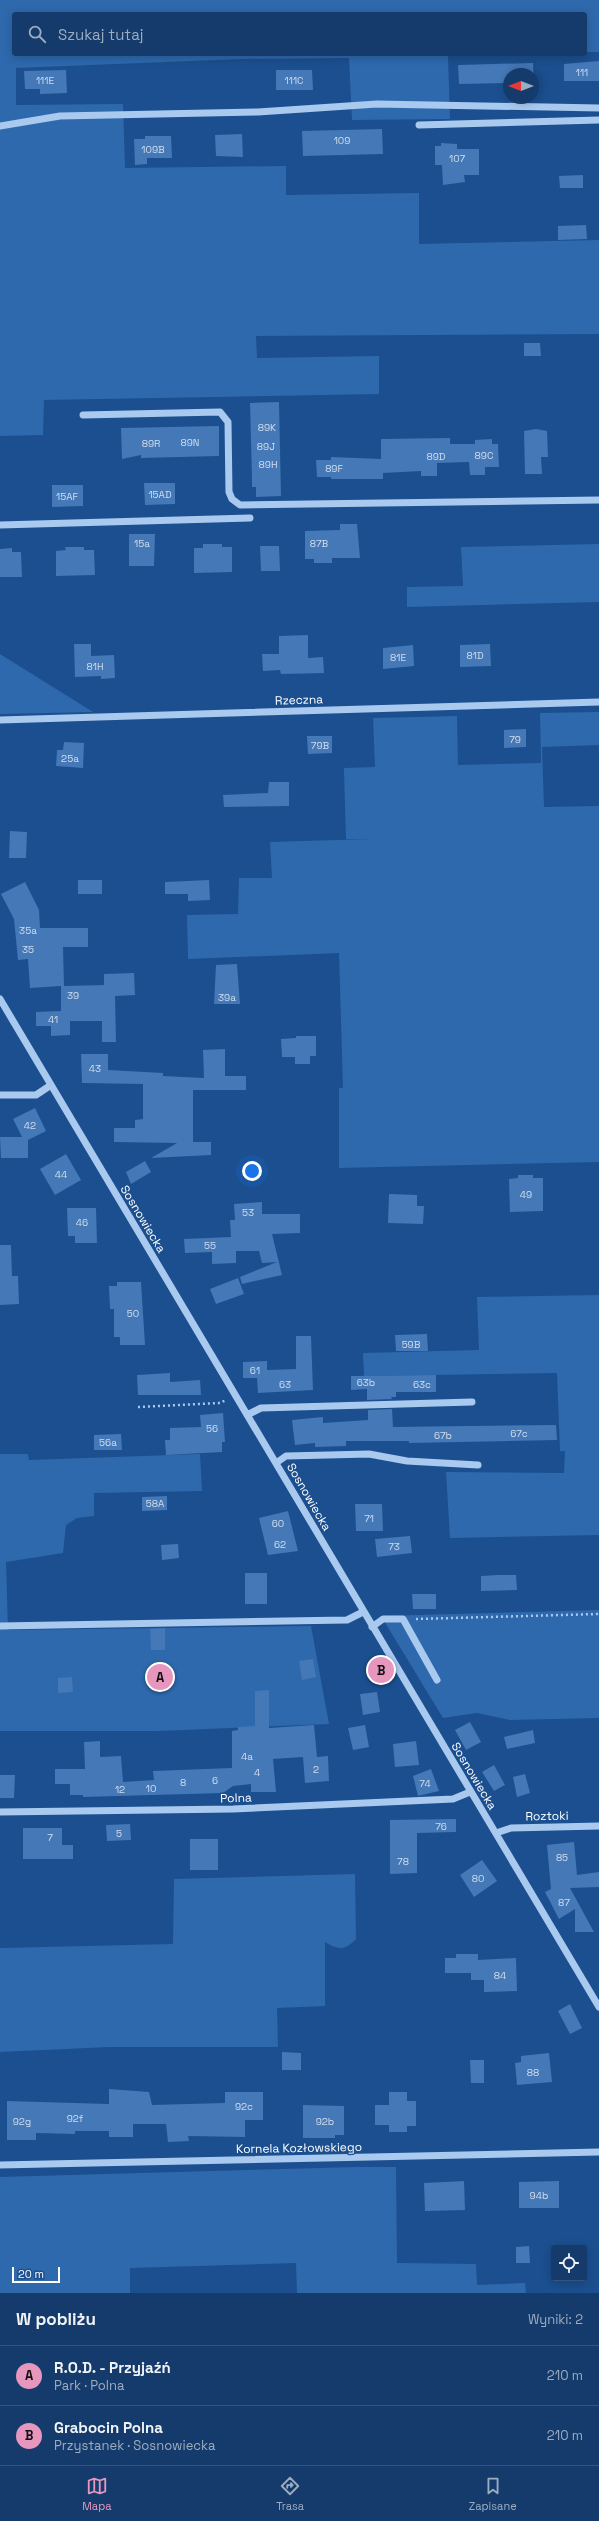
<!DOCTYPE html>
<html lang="pl">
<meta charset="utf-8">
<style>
body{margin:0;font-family:"Space Grotesk",sans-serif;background:#214673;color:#f1f3f6}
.controls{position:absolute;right:12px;bottom:12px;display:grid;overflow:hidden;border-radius:4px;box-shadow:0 2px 10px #0003}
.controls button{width:36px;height:36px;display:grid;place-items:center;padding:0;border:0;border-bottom:1px solid #33557e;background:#143b6b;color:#f1f3f6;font:20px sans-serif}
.compass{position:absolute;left:503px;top:68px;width:36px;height:36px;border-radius:50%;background:#143b6b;box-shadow:0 2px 10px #0003;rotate:270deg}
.scale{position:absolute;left:12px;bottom:10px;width:48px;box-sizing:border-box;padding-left:4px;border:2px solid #fff;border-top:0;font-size:11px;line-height:14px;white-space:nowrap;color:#fff;-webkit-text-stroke:3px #1b4f8f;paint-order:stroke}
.you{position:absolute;left:252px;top:1171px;width:14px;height:14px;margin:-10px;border:3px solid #fff;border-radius:50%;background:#1a73e8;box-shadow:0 0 0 6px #1a73e833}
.badge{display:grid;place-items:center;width:26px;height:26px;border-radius:50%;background:#e797bd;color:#111;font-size:13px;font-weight:700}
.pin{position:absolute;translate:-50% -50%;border:2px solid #fff;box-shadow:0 1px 4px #0006}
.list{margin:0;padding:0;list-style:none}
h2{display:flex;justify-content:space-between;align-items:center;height:52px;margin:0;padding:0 16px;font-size:17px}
h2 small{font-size:13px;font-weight:400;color:#9dadc1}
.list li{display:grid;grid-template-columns:26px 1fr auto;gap:12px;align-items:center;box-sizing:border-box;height:60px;padding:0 16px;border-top:1px solid #33557e}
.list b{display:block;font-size:15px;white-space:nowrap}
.list p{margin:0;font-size:13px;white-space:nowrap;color:#9dadc1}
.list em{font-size:13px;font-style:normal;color:#9dadc1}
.icon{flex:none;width:22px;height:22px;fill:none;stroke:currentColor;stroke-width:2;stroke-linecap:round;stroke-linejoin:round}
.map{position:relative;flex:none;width:599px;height:2293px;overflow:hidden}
.search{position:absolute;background:#143b6b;box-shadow:0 2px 10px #0003;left:12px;right:12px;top:12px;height:44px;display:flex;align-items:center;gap:10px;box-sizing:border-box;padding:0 14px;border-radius:4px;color:#9dadc1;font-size:15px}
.sheet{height:172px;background:#143b6b}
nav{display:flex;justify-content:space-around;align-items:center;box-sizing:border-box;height:56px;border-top:1px solid #33557e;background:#143b6b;font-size:11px;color:#9dadc1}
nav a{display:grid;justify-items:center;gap:2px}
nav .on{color:#e797bd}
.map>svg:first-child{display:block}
</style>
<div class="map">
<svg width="599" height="2293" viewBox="0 0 599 2293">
<rect width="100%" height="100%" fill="#1b4f8f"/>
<path fill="#2e69ad" d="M0,0H599V52H585V14H14V54H510L448,56L450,119L352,120L349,58L241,59L16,68V105L123,104L125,168L286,166V195L419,193V244L599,240V334L256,336L257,358L379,356V394L44,400L43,435L0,436Z
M599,544V602L407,607V587L463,586L461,547Z
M0,654L93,712L0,714Z
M599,712V745L542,747L544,807L599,806V1162L339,1168V1088H343L339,953L188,959L187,915L238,914L239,878H272L270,842L371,839H346L344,772V768L375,767L373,718L457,716L458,765L541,763L540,713Z
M599,1295V1535L450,1538L446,1472L564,1473L565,1451H560L557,1373L364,1376L363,1353L479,1350L477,1297Z
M0,1454H28L29,1460L200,1454L202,1491L94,1493V1516L77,1518L66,1525L63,1553L6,1562L8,1630L311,1626L329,1724L158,1731H0Z
M599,1610V1718L510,1720L477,1713L443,1718L381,1616Z
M355,1874L356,1939C345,1951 338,1950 325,1942V2006L277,2008L278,2047H109L0,2052V1948L173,1944L174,1879Z
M356,2167H396L397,2263L476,2264L477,2285L525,2283L526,2293H297L296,2263L130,2268V2293H0V2177Z"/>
<path fill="#4478b7" d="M599,61V81H564V64Z
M533,63L534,82L533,74H509V83L459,84L458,65Z
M66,70L67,93L40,94V89H25L24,71Z
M276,70H312L313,90H276Z
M382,129L383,154L303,156L302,131Z
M242,134L243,157L216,156L215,135Z
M145,136H171L172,158H147V164L135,165L134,139H145Z
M441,143L457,144V149H479V175H464L465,182L443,185L442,165H435V146H441Z
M583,175V188H560L559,176Z
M586,225L587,239L558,240V226Z
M524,343H540L541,356H524Z
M279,402L281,496L256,497V487H252V479L250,403Z
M219,426V456L141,458V455L122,459L121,428Z
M536,429L547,431L548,457H541L542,474H525L524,431Z
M450,438V444H475V440L492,439V444H498L499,467H485V475H470L469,462L437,463V476H421V471L383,473V479H331V477H317L316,460H331V457L381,459V439Z
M144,483H175V504L145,505Z
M52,485H83V506L52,507Z
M340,524H357L360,558H332V563H314V559H305V531L340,530Z
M129,534H155L154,566H129Z
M203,544H222V547H232V572L194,573V548H203Z
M260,546H279L280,571H261Z
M65,547H84V550H94L95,575L56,576V551L66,550Z
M12,548V552H21L22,577H0V549Z
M308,635V658L323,657L324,673L281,674L280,670L263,671L262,654H279V636Z
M74,644H91V656L114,655L115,678L101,679V676L75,677Z
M490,644L491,666L460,667V645Z
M413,645L414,666L383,669V648Z
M526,729V747L504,748V730Z
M307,736H332V753L308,754Z
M64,742L84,743L83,768L56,766L57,750H63Z
M269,782H289V806L224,807L223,795L268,793Z
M10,831L27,832L26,858H9Z
M78,880H102V894H78Z
M209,880L210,900L188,901V894H165V882Z
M25,882L39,910L40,928H88V947H63L64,986L104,985V974L134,973L135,995L115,996L116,1042H102V1021H70V1035L51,1036V1026H36V1012L61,1011V986L30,988L28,959L18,960L14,919L1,894Z
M237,964L240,1004H214L216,965Z
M296,1036H316V1056H310V1064H295V1057H282L281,1039L296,1038Z
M225,1049V1076H246V1090H193V1142H211V1155L151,1158L177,1143L114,1142V1128H135V1120L143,1119V1084L82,1083L81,1054H108V1070L163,1073V1076L204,1078L203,1050Z
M35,1108L46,1131L28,1140V1158H1L0,1137H22L13,1119Z
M66,1154L81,1180L55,1195L40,1169Z
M145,1161L151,1172L131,1184L126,1172Z
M518,1175H533V1178H543V1211L510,1212L509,1179L518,1178Z
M389,1194L417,1195V1206H424L423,1224L388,1223Z
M262,1202V1214H300V1233L272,1234L282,1275L242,1284L240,1277L277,1262L262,1263L259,1251H236V1263L212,1264V1252L185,1253L184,1239L231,1237L230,1220H235L234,1204Z
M67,1208H96L97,1243H75V1236H68Z
M0,1245H11L12,1276H18L19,1304L0,1305Z
M238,1278L244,1294L216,1304L210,1289Z
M117,1282H141L145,1345H120V1337H114V1309H110L109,1286H117Z
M427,1334L428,1351H396L395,1335Z
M296,1336H311L313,1390L258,1393L257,1378H243V1362L267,1361V1370L296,1369Z
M170,1373V1382L200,1380L201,1395H138L137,1375Z
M436,1375V1392H396V1397H391L392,1399L367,1400V1389L351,1390V1376Z
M392,1409L393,1427L556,1425L557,1440L409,1443V1441H346V1446L315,1447V1443L295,1445L292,1420L323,1417V1423L368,1420V1410Z
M223,1413L225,1442H222V1452L166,1455L165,1440H170V1428L201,1427L200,1415Z
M121,1434L122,1450H94V1435Z
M167,1496V1510L142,1511V1497Z
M355,1504H382L383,1531H356Z
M288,1511L298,1551L268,1555L259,1518Z
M410,1536L412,1553L377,1557L375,1539Z
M178,1544L179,1558L162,1560L161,1545Z
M245,1573H267V1604H245Z
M498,1575H516L517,1590L481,1591V1576Z
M412,1594H436V1609H413Z
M165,1628V1650H151L150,1629Z
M313,1659L316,1677L302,1680L299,1661Z
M72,1677L73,1692L58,1693V1678Z
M269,1690V1728L314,1725L317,1757L328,1756L329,1781L305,1783L303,1757L273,1759L276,1792H251V1784L233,1786L223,1793L83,1797V1795H70V1784H55V1769H85L84,1742L100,1741V1757L121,1756L123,1782L154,1780L153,1771L232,1768V1731L238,1730V1727L255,1726V1691Z
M377,1692L380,1712L363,1715L360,1694Z
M470,1722L481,1742L466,1750L455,1730Z
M365,1725L369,1747L353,1750L348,1728Z
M533,1730L535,1743L507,1749L504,1737Z
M416,1741L419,1765L395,1767L393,1744Z
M494,1765L505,1785L494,1791L482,1772Z
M431,1769L439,1791L418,1796L413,1776Z
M525,1774L530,1793L517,1797L513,1777Z
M0,1775H15L14,1798H0Z
M456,1819V1832L417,1833V1873L390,1874V1820Z
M130,1824L131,1840L107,1841L106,1825Z
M23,1828H62V1845H73V1859H23Z
M190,1839H218V1870H190Z
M574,1842L577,1875L599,1872V1887L570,1888L594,1932H575V1909L559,1919L545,1892L551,1889L547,1845Z
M482,1860L497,1881L474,1897L460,1875Z
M456,1954H478V1960L516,1958L517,1991L484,1992V1980H471V1973H445V1958H456Z
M570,2004L582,2028L570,2034L558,2011Z
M282,2052L301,2053V2070H282Z
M549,2053L552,2082L517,2085L515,2063L521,2062V2056Z
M470,2060H484V2083H471Z
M109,2089L149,2092L152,2105L225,2103V2092H263V2120H245V2137L188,2136L189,2141L168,2142L166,2124H133V2137H109V2131H75V2134L36,2133V2140H7V2101L109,2104Z
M389,2092H407V2101H416V2126H407V2132H389V2125H375V2105H389Z
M303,2105L344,2106V2135H335V2138H303Z
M464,2181L465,2210L425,2211L424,2183Z
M559,2181V2208H519V2182Z
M529,2246L530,2263H516V2247Z"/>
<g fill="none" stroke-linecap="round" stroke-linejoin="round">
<path stroke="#a9c9ee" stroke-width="2.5" stroke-dasharray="2 3" stroke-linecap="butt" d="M138,1407L220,1403L226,1400
M416,1619L599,1614"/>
<path stroke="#a9c9ee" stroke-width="7" d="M419,125L599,120
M0,126L60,116L258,112L377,104L599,108
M83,415L220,412L228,422L229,492L232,499L240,505L599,500
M0,525L250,518
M0,720L599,702
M0,999L599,2007
M0,1095H36L51,1085
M247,1415L261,1408L472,1402
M276,1463L286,1456L369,1454L407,1461L478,1465
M0,1626L347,1620L363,1612
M372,1627L383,1619H403L437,1680
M0,1812L233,1809L453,1799L470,1792
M496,1833L511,1828L599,1826
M0,2165L599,2152"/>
</g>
<g text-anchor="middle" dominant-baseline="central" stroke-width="3" stroke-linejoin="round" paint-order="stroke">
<g font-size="10" fill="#d0dded">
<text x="582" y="72">111</text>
<text x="45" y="80">111E</text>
<text x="294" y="80">111C</text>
<text x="342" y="140">109</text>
<text x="153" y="149">109B</text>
<text x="457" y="158">107</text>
<text x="267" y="427">89K</text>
<text x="190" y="442">89N</text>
<text x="151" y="443">89R</text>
<text x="266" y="446">89J</text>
<text x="484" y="455">89C</text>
<text x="436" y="456">89D</text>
<text x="268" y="464">89H</text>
<text x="334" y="468">89F</text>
<text x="160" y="494">15AD</text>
<text x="67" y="496">15AF</text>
<text x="142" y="543">15a</text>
<text x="319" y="543">87B</text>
<text x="475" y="655">81D</text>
<text x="398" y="657">81E</text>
<text x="95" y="666">81H</text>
<text x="515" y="739">79</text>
<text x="320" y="745">79B</text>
<text x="70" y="758">25a</text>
<text x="28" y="930">35a</text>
<text x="28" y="949">35</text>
<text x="73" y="995">39</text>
<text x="227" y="997">39a</text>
<text x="53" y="1019">41</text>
<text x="95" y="1068">43</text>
<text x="30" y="1125">42</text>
<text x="61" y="1174">44</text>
<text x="526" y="1194">49</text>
<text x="248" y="1212">53</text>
<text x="82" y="1222">46</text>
<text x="210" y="1245">55</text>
<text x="133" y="1313">50</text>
<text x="411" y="1344">59B</text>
<text x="255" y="1370">61</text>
<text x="366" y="1382">63b</text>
<text x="285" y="1384">63</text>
<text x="422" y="1384">63c</text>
<text x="212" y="1428">56</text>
<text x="519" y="1433">67c</text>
<text x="443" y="1435">67b</text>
<text x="108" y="1442">56a</text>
<text x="155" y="1503">58A</text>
<text x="369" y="1518">71</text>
<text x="278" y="1523">60</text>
<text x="280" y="1544">62</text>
<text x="394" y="1546">73</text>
<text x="247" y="1756">4a</text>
<text x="316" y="1769">2</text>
<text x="257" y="1772">4</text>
<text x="215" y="1780">6</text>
<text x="183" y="1782">8</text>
<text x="425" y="1783">74</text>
<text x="151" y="1788">10</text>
<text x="120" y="1789">12</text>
<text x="441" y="1826">76</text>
<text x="119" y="1833">5</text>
<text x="50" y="1837">7</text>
<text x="562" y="1857">85</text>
<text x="403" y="1861">78</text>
<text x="478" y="1878">80</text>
<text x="564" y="1902">87</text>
<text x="500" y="1975">84</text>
<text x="533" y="2072">88</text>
<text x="244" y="2106">92c</text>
<text x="75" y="2118">92f</text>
<text x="22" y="2121">92g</text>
<text x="325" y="2121">92b</text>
<text x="539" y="2195">94b</text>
</g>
<g font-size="12" fill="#fff" stroke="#1b4f8f">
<text transform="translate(299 700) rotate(-2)">Rzeczna</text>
<text transform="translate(143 1219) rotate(59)">Sosnowiecka</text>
<text transform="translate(309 1497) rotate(60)">Sosnowiecka</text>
<text transform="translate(474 1776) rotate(59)">Sosnowiecka</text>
<text transform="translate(236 1798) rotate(-2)">Polna</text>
<text transform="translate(547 1816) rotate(-1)">Roztoki</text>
<text transform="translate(299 2148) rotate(-1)">Kornela Kozłowskiego</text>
</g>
</g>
</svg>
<div class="controls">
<button><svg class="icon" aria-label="locate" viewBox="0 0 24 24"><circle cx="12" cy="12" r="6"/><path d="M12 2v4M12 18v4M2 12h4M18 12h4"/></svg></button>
</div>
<svg class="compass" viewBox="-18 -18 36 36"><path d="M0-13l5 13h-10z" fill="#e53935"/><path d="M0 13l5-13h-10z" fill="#9dadc1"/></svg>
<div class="scale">20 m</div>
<div class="you"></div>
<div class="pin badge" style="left:160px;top:1677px">A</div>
<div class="pin badge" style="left:381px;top:1670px">B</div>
<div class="search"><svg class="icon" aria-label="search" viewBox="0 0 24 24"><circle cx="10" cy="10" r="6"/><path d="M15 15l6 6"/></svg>Szukaj tutaj</div>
</div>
<section class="sheet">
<h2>W pobliżu<small>Wyniki: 2</small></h2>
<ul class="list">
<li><span class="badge">A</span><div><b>R.O.D. - Przyjaźń</b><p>Park · Polna</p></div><em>210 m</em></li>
<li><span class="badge">B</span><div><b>Grabocin Polna</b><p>Przystanek · Sosnowiecka</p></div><em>210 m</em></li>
</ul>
</section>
<nav>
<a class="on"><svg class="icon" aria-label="map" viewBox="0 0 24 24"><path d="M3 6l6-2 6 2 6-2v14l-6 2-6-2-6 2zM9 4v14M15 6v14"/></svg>Mapa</a>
<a><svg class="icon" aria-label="directions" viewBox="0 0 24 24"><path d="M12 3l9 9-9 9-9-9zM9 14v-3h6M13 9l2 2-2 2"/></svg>Trasa</a>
<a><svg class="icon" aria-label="saved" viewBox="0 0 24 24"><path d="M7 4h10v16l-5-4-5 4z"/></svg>Zapisane</a>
</nav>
